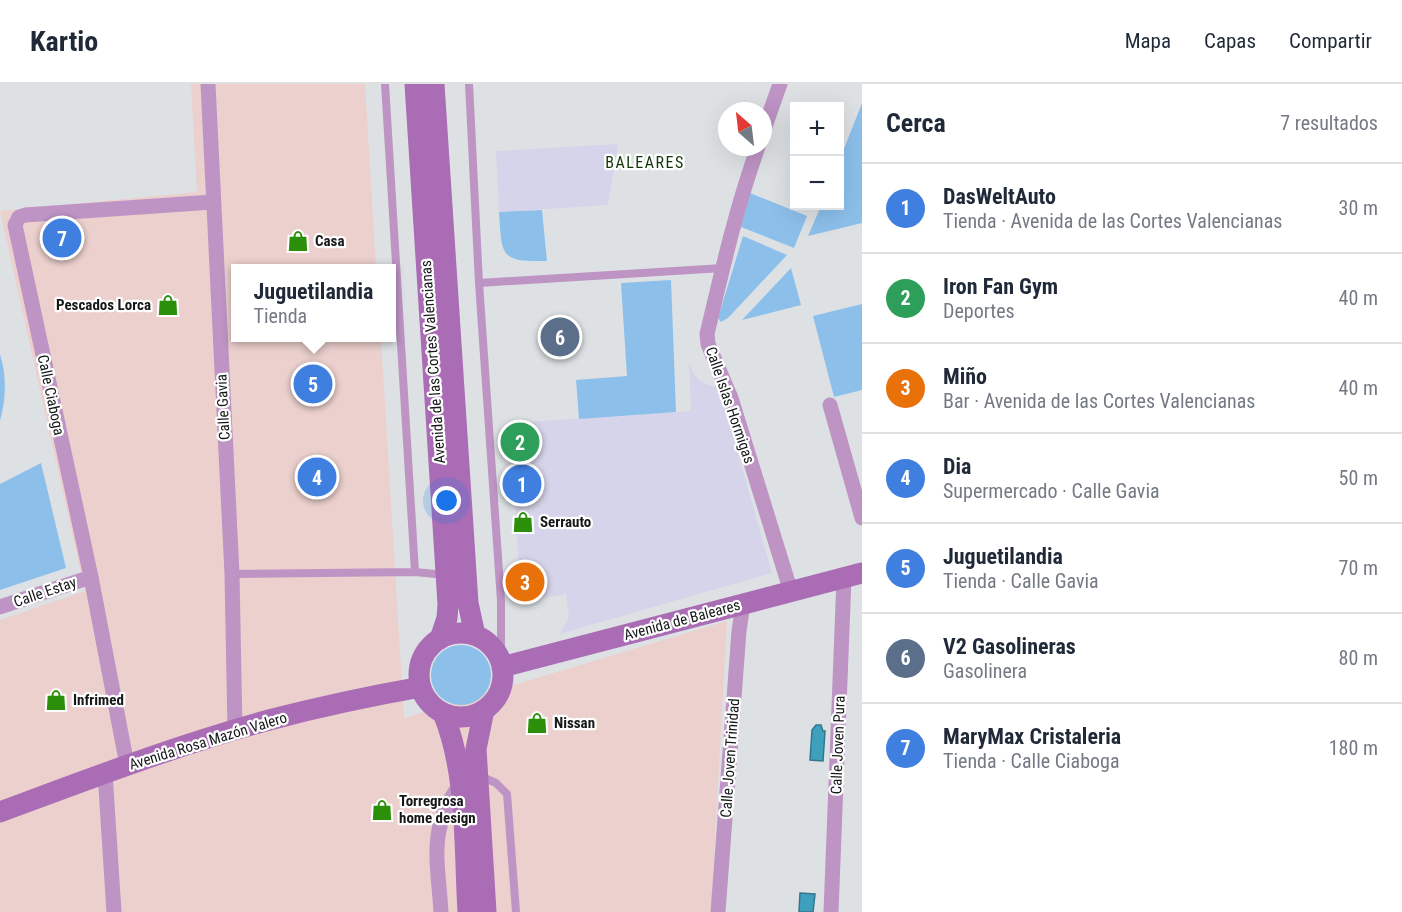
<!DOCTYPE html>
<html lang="es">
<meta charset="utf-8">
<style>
body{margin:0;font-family:"Roboto Condensed",sans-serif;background:#f6f6f7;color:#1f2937}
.controls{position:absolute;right:18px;top:18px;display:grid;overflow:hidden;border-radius:0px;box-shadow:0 6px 24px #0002}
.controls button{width:54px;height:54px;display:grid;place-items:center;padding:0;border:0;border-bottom:2px solid #e0e1e3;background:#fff;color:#1f2937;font:30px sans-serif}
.compass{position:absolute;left:718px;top:18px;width:54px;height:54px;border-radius:50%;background:#fff;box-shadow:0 6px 24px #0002;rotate:332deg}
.you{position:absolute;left:447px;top:417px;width:21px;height:21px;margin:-15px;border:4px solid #fff;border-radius:50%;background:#1a73e8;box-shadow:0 0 0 9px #1a73e833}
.badge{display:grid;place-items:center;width:39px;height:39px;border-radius:50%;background:#2c8f0a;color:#fff;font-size:20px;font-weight:700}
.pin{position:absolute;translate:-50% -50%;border:3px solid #fff;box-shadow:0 2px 6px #0006}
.popup{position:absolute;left:231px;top:180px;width:165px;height:78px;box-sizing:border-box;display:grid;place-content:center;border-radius:0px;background:#fff;filter:drop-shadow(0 2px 4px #0005);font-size:20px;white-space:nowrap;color:#747a83}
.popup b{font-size:22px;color:#1f2937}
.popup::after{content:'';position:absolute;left:50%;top:100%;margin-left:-12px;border:12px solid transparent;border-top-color:#fff}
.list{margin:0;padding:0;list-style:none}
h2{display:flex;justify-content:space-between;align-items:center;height:78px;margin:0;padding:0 24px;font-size:26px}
h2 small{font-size:20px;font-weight:400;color:#747a83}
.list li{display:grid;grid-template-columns:39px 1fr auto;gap:18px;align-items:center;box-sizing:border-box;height:90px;padding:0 24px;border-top:2px solid #e0e1e3}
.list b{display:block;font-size:22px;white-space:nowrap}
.list p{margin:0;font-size:20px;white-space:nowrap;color:#747a83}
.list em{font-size:20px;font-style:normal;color:#747a83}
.map{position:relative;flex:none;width:862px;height:828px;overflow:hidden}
header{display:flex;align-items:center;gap:36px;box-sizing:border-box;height:84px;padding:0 30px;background:#fff;border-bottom:2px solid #e0e1e3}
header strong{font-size:28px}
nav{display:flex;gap:33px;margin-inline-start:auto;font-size:21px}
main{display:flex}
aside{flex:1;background:#fff}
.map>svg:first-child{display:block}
</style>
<header>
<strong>Kartio</strong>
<nav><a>Mapa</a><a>Capas</a><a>Compartir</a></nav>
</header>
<main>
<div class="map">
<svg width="862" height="828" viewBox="0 0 862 828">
<rect width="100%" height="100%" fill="#dee1e4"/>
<path fill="#d6d4ea" d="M618,60L608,121L499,128L496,67Z
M689,278L693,288L699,296L709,301L719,303L772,489L559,550L569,533L566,510L520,518L512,339L691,327Z"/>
<path fill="#ebd0cd" d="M191,0H365L376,184H235V254H381L404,634L727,537L711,828H0V536L85,507L0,127L197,108Z"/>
<path fill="#8cc0eb" d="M862,19V139L808,152L821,122H840V75Z
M750,109L807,132L794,164L741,143Z
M542,126L547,177C500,178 502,173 499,128Z
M743,152L787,171L728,234L721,238L718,234Z
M791,184L801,221L742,236Z
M671,196L676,328L579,335L576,296L627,292L621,199Z
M862,220V306L834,313L813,232Z
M0,270C7,293 6,315 0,337Z
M41,379L66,484L0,506V400Z
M431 591a30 30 0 1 1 60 0a30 30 0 1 1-60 0Z"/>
<path fill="#3fa0bd" stroke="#33778c" stroke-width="1.5" d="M816,641H821L823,647H825L823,677L810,676L812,646Z
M800,809L815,810L813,828H799Z"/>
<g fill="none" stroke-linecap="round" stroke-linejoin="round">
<path stroke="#bd94c4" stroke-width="8" d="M385,0L415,488L446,491
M469,0L479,199L501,517V578
M479,199L723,184
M232,490L415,488
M480,692L496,699L507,710L516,828"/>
<path stroke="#bd94c4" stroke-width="15" d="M208,0L232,490L235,646
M763,48L780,0
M758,63C736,124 722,187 707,250L708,260L731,314L791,508
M830,321L862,434
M0,523L91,493
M127,681L91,493L15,141L19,133L25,131L213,118
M105,689L114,828
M441,828C438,778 427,743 461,700
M718,828L739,547L743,520
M831,828L844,494"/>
<path stroke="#a96cb5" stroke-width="21" d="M415,0L448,520L447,534L440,555
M434,0L468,519L475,551
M419 591a42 42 0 1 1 84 0a42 42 0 1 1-84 0Z
M502,583L862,489
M484,626L476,665L486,828
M443,629C468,690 464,763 468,828
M0,728C89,695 177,661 269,636C319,623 370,612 421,603"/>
</g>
<defs>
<symbol id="shop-bare" viewBox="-9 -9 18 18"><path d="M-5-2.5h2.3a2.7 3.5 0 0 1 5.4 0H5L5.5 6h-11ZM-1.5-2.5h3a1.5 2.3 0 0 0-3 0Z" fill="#2c8f0a" stroke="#fff" stroke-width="2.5" paint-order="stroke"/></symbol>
</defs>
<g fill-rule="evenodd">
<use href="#shop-bare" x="283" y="142" width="30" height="30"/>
<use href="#shop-bare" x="153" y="206" width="30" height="30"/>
<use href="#shop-bare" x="508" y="423" width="30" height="30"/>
<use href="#shop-bare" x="41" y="601" width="30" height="30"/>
<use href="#shop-bare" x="522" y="624" width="30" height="30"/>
<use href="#shop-bare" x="367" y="711" width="30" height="30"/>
</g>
<g text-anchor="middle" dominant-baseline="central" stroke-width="4.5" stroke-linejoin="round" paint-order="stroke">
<g font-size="15" font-weight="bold" fill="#161718" stroke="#fff" text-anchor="start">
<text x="315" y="157">Casa</text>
<text x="151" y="221" text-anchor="end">Pescados Lorca</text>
<text x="540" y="438">Serrauto</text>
<text x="73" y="616">Infrimed</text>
<text x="554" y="639">Nissan</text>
<text x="399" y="717">Torregrosa<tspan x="399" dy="17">home design</tspan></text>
</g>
<g font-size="15" fill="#161718" stroke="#fff">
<text transform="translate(433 278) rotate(-94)">Avenida de las Cortes Valencianas</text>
<text transform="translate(51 311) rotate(78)">Calle Ciaboga</text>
<text transform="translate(730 321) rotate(71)">Calle Islas Hormigas</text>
<text transform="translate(223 323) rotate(-93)">Calle Gavia</text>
<text transform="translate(45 508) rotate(-19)">Calle Estay</text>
<text transform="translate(682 536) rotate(-15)">Avenida de Baleares</text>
<text transform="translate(208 657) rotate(-17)">Avenida Rosa Mazón Valero</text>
<text transform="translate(838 661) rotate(-88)">Calle Joven Pura</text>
<text transform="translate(730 674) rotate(-86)">Calle Joven Trinidad</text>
</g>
<g font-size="16" letter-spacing="1.5" fill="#113408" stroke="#fff">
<text x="645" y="78">BALEARES</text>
</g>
</g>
</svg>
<div class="controls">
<button>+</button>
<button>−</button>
</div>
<svg class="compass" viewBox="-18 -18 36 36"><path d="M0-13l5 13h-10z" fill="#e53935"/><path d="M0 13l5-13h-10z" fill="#747a83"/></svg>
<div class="you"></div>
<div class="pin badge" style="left:522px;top:400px;background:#3f7fe0">1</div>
<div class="pin badge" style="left:520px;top:358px;background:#2e9e5b">2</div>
<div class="pin badge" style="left:525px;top:498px;background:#e8710a">3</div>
<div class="pin badge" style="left:317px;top:393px;background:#3f7fe0">4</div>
<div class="pin badge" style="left:313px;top:300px;background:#3f7fe0">5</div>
<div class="popup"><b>Juguetilandia</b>Tienda</div>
<div class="pin badge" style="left:560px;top:253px;background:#5c6f8a">6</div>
<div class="pin badge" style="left:62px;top:154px;background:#3f7fe0">7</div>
</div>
<aside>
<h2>Cerca<small>7 resultados</small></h2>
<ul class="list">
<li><span class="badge" style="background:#3f7fe0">1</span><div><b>DasWeltAuto</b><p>Tienda · Avenida de las Cortes Valencianas</p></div><em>30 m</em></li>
<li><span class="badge" style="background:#2e9e5b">2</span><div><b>Iron Fan Gym</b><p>Deportes</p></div><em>40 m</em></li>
<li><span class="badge" style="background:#e8710a">3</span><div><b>Miño</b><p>Bar · Avenida de las Cortes Valencianas</p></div><em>40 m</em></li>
<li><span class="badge" style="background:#3f7fe0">4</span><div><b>Dia</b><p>Supermercado · Calle Gavia</p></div><em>50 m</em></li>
<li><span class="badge" style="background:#3f7fe0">5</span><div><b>Juguetilandia</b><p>Tienda · Calle Gavia</p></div><em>70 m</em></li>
<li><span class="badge" style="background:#5c6f8a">6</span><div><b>V2 Gasolineras</b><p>Gasolinera</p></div><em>80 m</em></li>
<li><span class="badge" style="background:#3f7fe0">7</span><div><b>MaryMax Cristaleria</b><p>Tienda · Calle Ciaboga</p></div><em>180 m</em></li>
</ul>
</aside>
</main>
